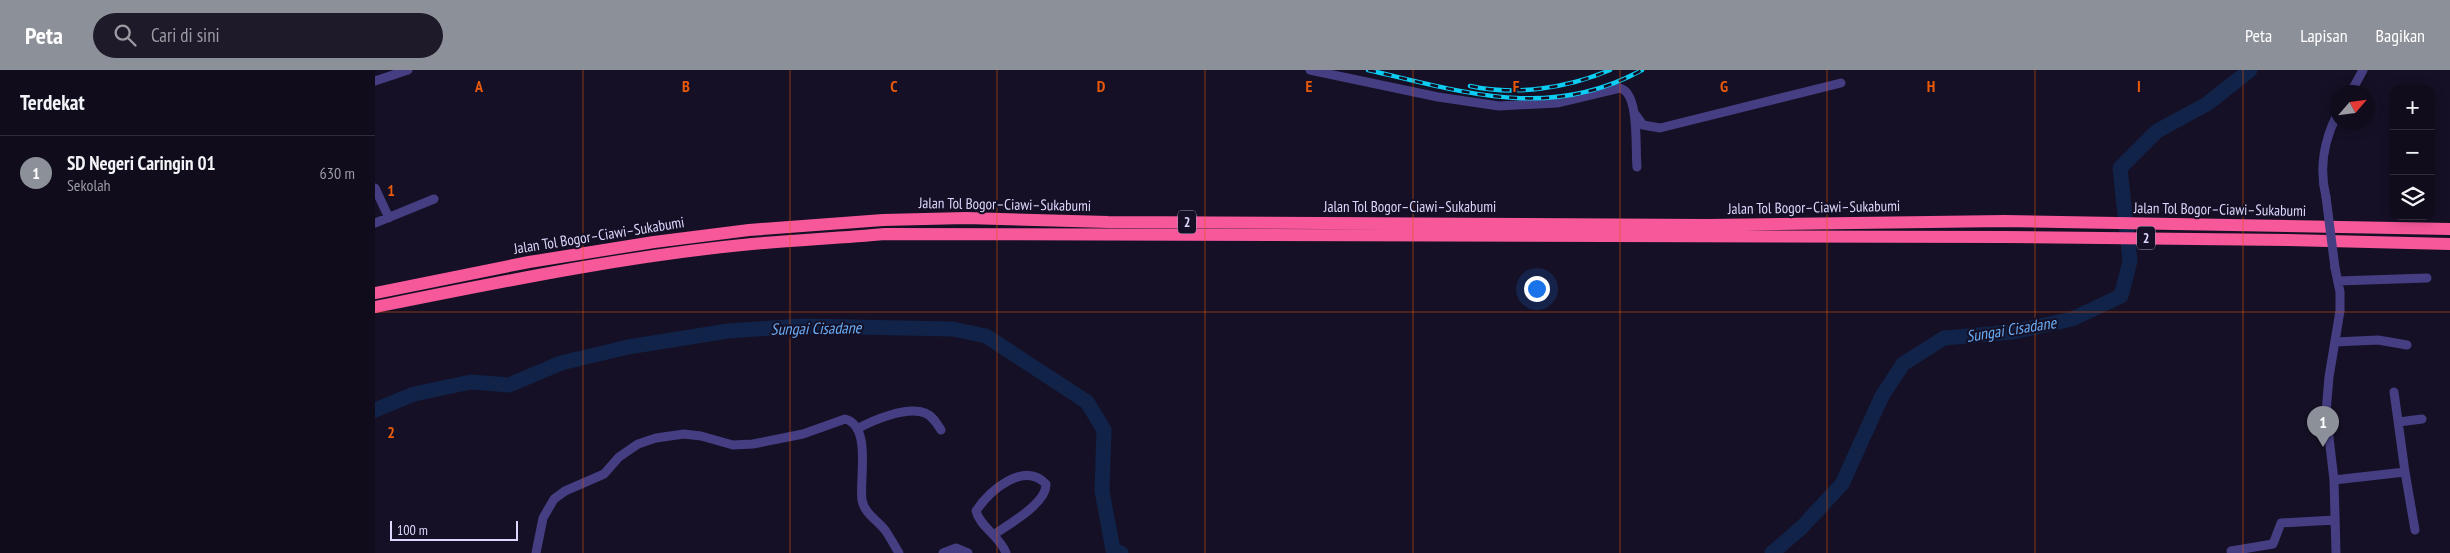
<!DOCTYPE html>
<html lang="id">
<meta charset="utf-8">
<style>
body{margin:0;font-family:"PT Sans Narrow",sans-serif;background:#1e1a29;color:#f1f3f6}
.controls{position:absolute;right:15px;top:15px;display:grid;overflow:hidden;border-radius:10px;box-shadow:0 2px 12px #0003}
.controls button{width:45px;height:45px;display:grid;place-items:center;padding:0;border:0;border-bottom:1px solid #302c3b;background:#100c1c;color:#f1f3f6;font:25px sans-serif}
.compass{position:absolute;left:1955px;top:15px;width:45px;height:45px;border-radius:50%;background:#100c1c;box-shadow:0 2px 12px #0003;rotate:62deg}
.scale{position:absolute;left:15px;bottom:12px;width:128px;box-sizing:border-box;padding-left:5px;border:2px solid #ddd7fd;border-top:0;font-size:14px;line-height:18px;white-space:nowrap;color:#ddd7fd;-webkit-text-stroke:4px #151025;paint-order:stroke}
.you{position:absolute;left:1161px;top:218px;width:18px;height:18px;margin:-12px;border:4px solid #fff;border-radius:50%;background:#1a73e8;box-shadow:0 0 0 8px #1a73e833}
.badge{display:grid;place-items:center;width:32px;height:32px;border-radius:50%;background:#8c9099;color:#fff;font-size:16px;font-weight:700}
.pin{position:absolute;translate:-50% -41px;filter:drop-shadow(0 1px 2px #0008)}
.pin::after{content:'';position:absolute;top:26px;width:18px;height:15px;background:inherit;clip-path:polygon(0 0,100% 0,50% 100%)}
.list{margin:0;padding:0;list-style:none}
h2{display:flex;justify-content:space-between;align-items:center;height:65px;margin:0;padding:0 20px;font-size:21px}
h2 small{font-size:16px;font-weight:400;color:#9c9ba3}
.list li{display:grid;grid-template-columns:32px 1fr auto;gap:15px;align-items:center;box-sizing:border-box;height:75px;padding:0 20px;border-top:1px solid #302c3b}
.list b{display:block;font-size:19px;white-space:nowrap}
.list p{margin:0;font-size:16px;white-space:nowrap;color:#9c9ba3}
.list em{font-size:16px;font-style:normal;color:#9c9ba3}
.icon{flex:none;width:28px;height:28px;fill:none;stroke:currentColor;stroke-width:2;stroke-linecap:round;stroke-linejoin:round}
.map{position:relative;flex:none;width:2075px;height:483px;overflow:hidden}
header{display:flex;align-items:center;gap:30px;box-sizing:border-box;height:70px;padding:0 25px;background:#8c9099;color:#fff}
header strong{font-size:24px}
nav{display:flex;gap:28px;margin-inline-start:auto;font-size:18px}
.search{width:350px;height:45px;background:#1e1a29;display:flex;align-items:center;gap:12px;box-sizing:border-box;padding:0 18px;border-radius:28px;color:#9c9ba3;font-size:19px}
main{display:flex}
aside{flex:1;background:#100c1c}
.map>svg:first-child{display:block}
</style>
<header>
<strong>Peta</strong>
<div class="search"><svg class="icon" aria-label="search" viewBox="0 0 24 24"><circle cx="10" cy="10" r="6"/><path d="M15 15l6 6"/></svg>Cari di sini</div>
<nav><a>Peta</a><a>Lapisan</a><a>Bagikan</a></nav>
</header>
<main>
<aside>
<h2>Terdekat<small></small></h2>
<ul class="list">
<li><span class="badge">1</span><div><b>SD Negeri Caringin 01</b><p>Sekolah</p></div><em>630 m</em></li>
</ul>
</aside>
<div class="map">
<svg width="2075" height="483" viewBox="0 0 2075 483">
<rect width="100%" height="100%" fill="#151025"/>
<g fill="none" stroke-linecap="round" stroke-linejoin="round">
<path stroke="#112348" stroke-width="15" d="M0,340L39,324L96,312L134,315L186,293L253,277L353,261L428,256L578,259L611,266L712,332L729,360L727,421L738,480L746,483
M1397,483L1427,457L1467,414L1507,326L1528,294L1569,268L1638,262L1697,249L1746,226L1755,191L1745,98L1782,61L1832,34L1875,0"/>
<path stroke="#453e82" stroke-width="9" d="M935,0L1063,27L1124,36L1182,33L1245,18C1265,23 1260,79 1262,97
M0,11L33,0
M1976,22L1988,0
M1260,44L1268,55L1285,58L1466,13
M0,118L14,148
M1951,127C1944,99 1949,70 1962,45
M0,153L59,129
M1960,198L1965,222V241L1954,307L1951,342L1959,410L1961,483
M1963,211L2052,208
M1960,272L2003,270L2032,275
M2019,322L2030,402
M2024,352L2047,349
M482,359C498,350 532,336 550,343C558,346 562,354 566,360
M1959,410L2030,402L2040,460
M620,464C634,454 672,433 671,414C649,391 615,420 601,441C605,457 625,466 631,483
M1856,481L1898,474L1906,453L1960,450
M161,483L168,448L179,429L190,421L229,404L244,387L263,374L281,368L309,364L326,366L358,375L378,374L428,364L470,349C497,356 484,409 487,430C489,443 502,450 510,460C515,467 519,475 524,483
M568,483L581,478L593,483"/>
<path stroke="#f6589a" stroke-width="12" d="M0,223L154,192L279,172L374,160L508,150L591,148L733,152L1332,155L1630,151L2075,159
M0,237C125,212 250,186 377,174C421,170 466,168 510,164L1629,167L1913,170L2075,174"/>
<defs>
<path id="rail" d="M993,0C1089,22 1174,51 1267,0
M1095,16C1140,26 1193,18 1235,0"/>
</defs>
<use href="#rail" stroke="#0dcdf2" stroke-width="4.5"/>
<use href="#rail" stroke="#151025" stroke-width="2.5" stroke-dasharray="8" stroke-linecap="butt"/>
<path stroke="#453e82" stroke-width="9" d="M1951,127L1960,198"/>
</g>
<path fill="none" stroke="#e8590c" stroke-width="1" stroke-opacity="0.55" d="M208,0V483M415,0V483M622,0V483M830,0V483M1038,0V483M1245,0V483M1452,0V483M1660,0V483M1868,0V483M0,242H2075"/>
<g text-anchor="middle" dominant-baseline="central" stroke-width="4" stroke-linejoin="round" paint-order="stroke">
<g fill="#151025" stroke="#a19bbc" stroke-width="1">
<rect x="803" y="140.5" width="18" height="23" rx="4"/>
<rect x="1762" y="156.5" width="18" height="23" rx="4"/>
</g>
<g font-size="14" font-weight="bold" fill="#ddd7fd">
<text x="812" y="152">2</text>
<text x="1771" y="168">2</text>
</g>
<g font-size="15" fill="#ddd7fd" stroke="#151025">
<text transform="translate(630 134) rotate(1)">Jalan Tol Bogor–Ciawi–Sukabumi</text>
<text x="1035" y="136">Jalan Tol Bogor–Ciawi–Sukabumi</text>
<text transform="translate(1439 137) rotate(-1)">Jalan Tol Bogor–Ciawi–Sukabumi</text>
<text transform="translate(1845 139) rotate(1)">Jalan Tol Bogor–Ciawi–Sukabumi</text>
<text transform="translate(224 165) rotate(-9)">Jalan Tol Bogor–Ciawi–Sukabumi</text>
</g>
<g font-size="16" font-style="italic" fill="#6aadf7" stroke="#151025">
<text transform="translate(441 258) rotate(-1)">Sungai Cisadane</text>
<text transform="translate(1636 259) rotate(-9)">Sungai Cisadane</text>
</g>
</g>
<g font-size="16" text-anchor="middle" font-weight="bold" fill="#e8590c" stroke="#151025" stroke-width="4" stroke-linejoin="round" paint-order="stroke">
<text x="104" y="22">A</text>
<text x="311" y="22">B</text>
<text x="519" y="22">C</text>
<text x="726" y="22">D</text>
<text x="934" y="22">E</text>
<text x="1141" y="22">F</text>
<text x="1349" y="22">G</text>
<text x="1556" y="22">H</text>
<text x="1764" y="22">I</text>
<text x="16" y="126">1</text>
<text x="16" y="368">2</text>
</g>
</svg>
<div class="controls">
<button>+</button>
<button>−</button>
<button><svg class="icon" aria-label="layers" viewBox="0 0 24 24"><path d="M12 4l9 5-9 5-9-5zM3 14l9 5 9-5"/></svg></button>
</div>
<svg class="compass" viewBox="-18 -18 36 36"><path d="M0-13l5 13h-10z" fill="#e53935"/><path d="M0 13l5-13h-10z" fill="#9c9ba3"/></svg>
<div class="scale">100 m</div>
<div class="you"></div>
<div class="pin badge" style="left:1948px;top:377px">1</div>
</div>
</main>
